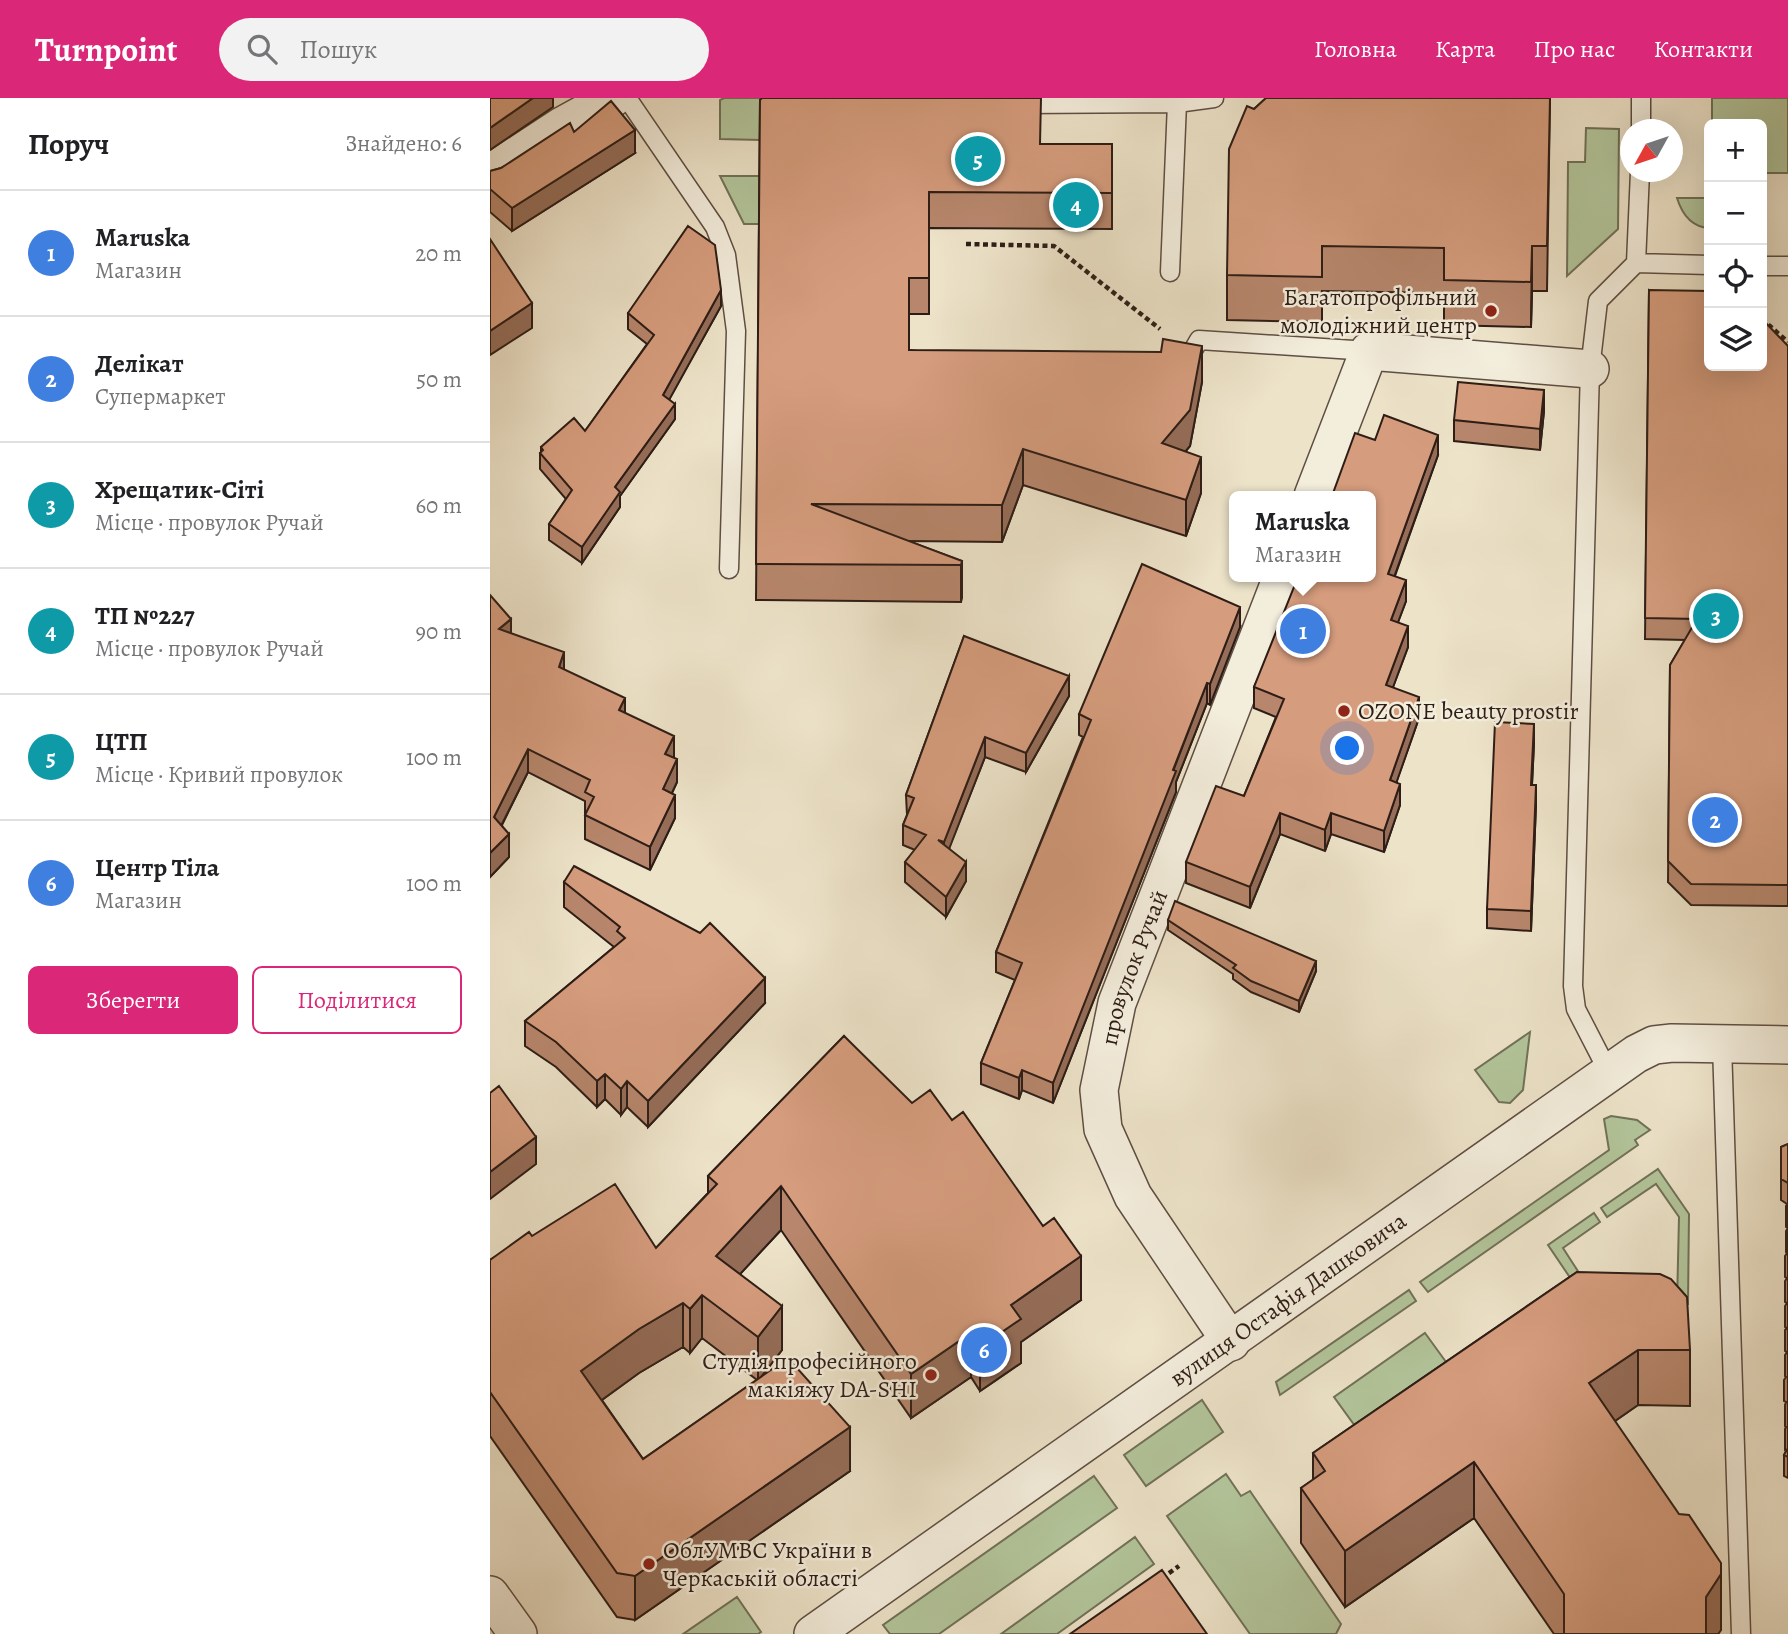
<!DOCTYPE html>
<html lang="uk">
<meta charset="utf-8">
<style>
body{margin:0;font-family:Alegreya,serif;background:#f2f2f2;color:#202124}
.controls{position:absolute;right:21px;top:21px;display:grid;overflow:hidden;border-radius:10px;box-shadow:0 7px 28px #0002}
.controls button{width:63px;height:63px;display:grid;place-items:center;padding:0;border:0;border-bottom:2px solid #e0e0e0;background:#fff;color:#202124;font:35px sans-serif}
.compass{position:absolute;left:1130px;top:21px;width:63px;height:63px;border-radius:50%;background:#fff;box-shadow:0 7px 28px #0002;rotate:230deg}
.you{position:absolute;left:858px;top:651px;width:24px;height:24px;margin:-18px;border:5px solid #fff;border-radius:50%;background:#1a73e8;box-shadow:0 0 0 10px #1a73e833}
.badge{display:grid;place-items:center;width:46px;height:46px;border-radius:50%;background:#db2777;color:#fff;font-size:23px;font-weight:700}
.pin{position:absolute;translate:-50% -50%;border:4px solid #fff;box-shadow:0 2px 7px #0006}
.popup{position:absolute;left:739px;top:393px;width:147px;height:91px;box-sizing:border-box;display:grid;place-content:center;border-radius:10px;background:#fff;filter:drop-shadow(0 2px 5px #0005);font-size:23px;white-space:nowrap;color:#757577}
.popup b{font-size:26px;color:#202124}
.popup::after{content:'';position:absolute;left:50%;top:100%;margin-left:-14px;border:14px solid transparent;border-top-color:#fff}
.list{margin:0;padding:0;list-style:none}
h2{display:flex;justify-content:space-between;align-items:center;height:91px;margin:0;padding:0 28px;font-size:30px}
h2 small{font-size:23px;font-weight:400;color:#757577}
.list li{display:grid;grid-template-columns:46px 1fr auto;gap:21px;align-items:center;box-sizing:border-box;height:126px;padding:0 28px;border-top:2px solid #e0e0e0}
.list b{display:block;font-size:26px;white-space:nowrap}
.list p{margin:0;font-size:23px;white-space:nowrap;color:#757577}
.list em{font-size:23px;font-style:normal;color:#757577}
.actions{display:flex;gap:14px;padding:21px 28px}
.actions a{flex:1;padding:16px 0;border:2px solid #db2777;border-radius:10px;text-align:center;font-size:24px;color:#db2777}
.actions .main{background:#db2777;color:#fff}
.icon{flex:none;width:38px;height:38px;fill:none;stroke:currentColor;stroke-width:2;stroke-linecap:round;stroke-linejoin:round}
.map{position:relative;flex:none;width:1298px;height:1536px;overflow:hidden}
header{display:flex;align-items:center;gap:42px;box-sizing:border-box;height:98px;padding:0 35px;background:#db2777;color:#fff}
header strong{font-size:33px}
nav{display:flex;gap:38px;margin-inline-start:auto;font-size:24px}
.search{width:490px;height:63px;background:#f2f2f2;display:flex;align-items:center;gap:18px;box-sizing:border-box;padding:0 24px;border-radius:38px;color:#757577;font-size:26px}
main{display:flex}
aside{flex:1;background:#fff}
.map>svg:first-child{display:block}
</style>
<header>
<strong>Turnpoint</strong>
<div class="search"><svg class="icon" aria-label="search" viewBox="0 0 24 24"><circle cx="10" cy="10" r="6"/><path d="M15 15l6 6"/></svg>Пошук</div>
<nav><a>Головна</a><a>Карта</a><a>Про нас</a><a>Контакти</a></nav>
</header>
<main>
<aside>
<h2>Поруч<small>Знайдено: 6</small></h2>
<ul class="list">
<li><span class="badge" style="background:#3f7fe0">1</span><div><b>Maruska</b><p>Магазин</p></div><em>20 m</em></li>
<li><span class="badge" style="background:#3f7fe0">2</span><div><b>Делікат</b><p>Супермаркет</p></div><em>50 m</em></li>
<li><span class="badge" style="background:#0f9aa8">3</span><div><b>Хрещатик-Сіті</b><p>Місце · провулок Ручай</p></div><em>60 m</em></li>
<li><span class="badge" style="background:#0f9aa8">4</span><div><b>ТП №227</b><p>Місце · провулок Ручай</p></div><em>90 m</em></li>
<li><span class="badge" style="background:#0f9aa8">5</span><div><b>ЦТП</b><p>Місце · Кривий провулок</p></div><em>100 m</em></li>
<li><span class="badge" style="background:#3f7fe0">6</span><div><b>Центр Тіла</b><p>Магазин</p></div><em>100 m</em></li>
</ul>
<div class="actions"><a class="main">Зберегти</a><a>Поділитися</a></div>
</aside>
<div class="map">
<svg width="1298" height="1536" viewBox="0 0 1298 1536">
<rect width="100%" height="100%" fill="#ede3c9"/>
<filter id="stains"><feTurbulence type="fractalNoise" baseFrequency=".00286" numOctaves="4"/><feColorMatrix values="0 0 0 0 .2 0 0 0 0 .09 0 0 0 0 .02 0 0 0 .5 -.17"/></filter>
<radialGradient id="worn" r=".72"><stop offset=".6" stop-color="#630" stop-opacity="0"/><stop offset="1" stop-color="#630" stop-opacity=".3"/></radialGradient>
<path fill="#b3c59b" stroke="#707158" stroke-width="2" d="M234,0H270V42L230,41V2Z
M1222,0H1298V75H1272V26H1222Z
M1096,30L1129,31L1128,131L1077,178L1078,64H1095Z
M230,78H270V126H254Z
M1187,100H1219V130C1202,129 1192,116 1187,100Z
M1040,934L1033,992L1020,1005L1009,1004L985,972Z
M1121,1018L1147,1022L1160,1032L1145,1042L1148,1047L938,1194L930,1184L1119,1052L1114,1021Z
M1168,1071L1199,1116L1198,1206H1187L1189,1119L1166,1086L1117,1119L1111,1110Z
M1104,1115L1110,1124L1073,1150L1093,1181L1085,1187L1058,1147Z
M919,1192L926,1203L790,1297L786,1284Z
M935,1235L964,1275L873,1339L844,1299Z
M712,1302L733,1334L656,1388L634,1357Z
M736,1376L751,1398L760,1393L851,1526L846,1536H760L677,1418Z
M604,1378L627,1410L449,1536H400L393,1527Z
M645,1439L664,1466L567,1536H511Z
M247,1499L271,1534L268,1536H193Z"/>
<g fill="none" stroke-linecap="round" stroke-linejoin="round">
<defs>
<path id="lane" d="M137,0L225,129L236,157L246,233L239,471
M529,6L687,5
M1151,32V0
M1146,165L1219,167
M1272,168H1298
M680,174L687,5L724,0
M689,258L702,254L709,242L879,253
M1232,947L1251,1536
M1119,975L1086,911L1083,888L1100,271L1108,203L1146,165L1150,74"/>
<g id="street">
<path d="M0,75L72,28L123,0"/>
<path d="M823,398L879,253L1100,271"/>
<path id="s1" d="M741,1244L643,1098L613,1031L609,992L627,905L792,479"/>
<path d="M0,1497L28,1536"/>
<path id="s2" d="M323,1536L1146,956L1164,947L1182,945L1298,947"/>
</g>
</defs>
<use href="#lane" stroke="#5e4e43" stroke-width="21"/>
<use href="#street" stroke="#5e4e43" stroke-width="40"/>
<path stroke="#2e1d16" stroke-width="4.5" stroke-dasharray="5 3.5" stroke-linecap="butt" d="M476,146L564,148L670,231
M1272,221L1298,244
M672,1480L689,1468"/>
<use href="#lane" stroke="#f3eddc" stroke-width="18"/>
<use href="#street" stroke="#f3eddc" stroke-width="37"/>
</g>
<path fill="#b7866c" stroke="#2e1d16" stroke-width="2" fill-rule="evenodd" d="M776,0H1060L1057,193H1042L1041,229L954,227V195L832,193V224L737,222V177L764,11Z
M270,2L551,46H622V131L439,130V216H419V252L712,284L700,348L696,353L711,395L696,438L533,387L512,444L418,443L472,463L471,504L266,502Z
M84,34L145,55L22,133L0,114V73L11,70Z
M1159,192L1298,248V808L1201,807L1178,784L1180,567L1195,542L1155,541Z
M231,208L179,301L185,321L130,398V409L92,465L59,442V426L76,401L50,371V355L51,354V349L95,333L157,246L138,231V215Z
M1054,313L1050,352L964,343V322Z
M885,342L948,357L905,478L916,503L908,524L918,549L903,589L929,620L906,685L910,707L894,754L841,736L835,753L790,736L760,810L696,785V764L754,698L786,619L764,610V589Z
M750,529L720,607L717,605L686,684V694L563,1005L532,992L529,1001L491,986V965L525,882L506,874V854L593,639L589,637V616Z
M21,536L135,615L184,659L187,684L182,695L185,720L160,772L95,741V703L38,674L12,727L19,759L0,779Z
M474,538L579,598L536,674L495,659L459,750L476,783L456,819L415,784V764L425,752L413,747V727L417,717L416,697Z
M1044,645L1042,687L1046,706L1041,833L997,830V811Z
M74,784L275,905L158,1029L137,1009L131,1017L115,1001L107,1009L66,969L35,948V923L124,849L74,809Z
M678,822L826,873L809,914L761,894L743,881V876L678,832Z
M354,938L591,1202L531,1244V1265L490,1293L481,1279L421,1320L291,1132L250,1176L292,1252L272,1278L360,1373L145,1522L127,1519L0,1338V1162L42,1138L166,1150L218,1095V1078ZM212,1240L267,1282L153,1361L112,1302L149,1275L193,1249L200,1255Z
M1298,1046V1380L1294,1378V1357L1296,1353L1295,1352V1331L1296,1329L1295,1328V1307L1296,1304L1294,1303V1282L1296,1279L1295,1278V1257L1297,1254L1295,1253V1232L1297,1230L1295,1229V1208L1297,1205L1295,1204V1183L1297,1180L1295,1179V1158L1297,1155L1296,1154V1133L1298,1130L1296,1129V1108L1297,1106L1291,1102V1049Z
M1087,1174L1200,1252V1308L1148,1307L1125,1323L1231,1532L1228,1536H1064L984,1420L855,1509L811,1445V1390L823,1382V1355Z"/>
<path fill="#956d58" stroke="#2e1d16" stroke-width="2" d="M43,0H63V9L0,52V30Z
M145,32V55L22,133V110Z
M1042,148V193L1041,229Z
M231,192V208L173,313V297Z
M42,205V230L0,257V233Z
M712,248V284L700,348L672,381V345Z
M1054,292V313L1050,352V331Z
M185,306V321L130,398V409L92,465V449L125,389Z
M948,337V357L898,496V476Z
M533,351V387L512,444V407Z
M711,359V395L696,438V402Z
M472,463V500L471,504V467Z
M916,482V503L901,543V522Z
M750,509V529L720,607V586Z
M21,521V544L9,531Z
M918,528V549L896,608V587Z
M74,554V577L69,569Z
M579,578V598L536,674V655Z
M717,585V605L686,684V694L563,1005V985Z
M929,599V620L900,703V682Z
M135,600V623L129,612Z
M1044,626V645L1041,706V687Z
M184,638V661L175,656Z
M495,639V659L454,764V744Z
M38,651V674L4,742V719Z
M187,661V684L173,714V691Z
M910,686V707L894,754V733Z
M1046,687V706L1041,833V813Z
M185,697V720L160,772V749Z
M790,715V736L760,810V789Z
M841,715V736L835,753V732Z
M19,736V759L0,779V755Z
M476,764V783L456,819V799Z
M826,863V873L809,914V903Z
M275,880V905L158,1029V1003Z
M532,972V992L529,1001V980Z
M115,976V1001L107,1009V983Z
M137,983V1009L131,1017V991Z
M46,1039V1066L0,1101V1074Z
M291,1088V1132L226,1202V1158Z
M591,1158V1202L531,1244V1265L490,1293V1249L521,1207Z
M212,1197V1240L200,1255V1211Z
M193,1205V1249L149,1275L91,1317V1273L149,1231Z
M292,1208V1252L268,1283V1239Z
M481,1235V1279L421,1320V1276Z
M1148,1252V1307L1099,1341V1285Z
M360,1329V1373L145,1522V1478Z
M984,1364V1420L855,1509V1453Z
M1231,1476V1532L1228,1536H1216V1499Z"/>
<path fill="#d59c7d" stroke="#2e1d16" stroke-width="2" d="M0,0H43L0,30Z
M272,0H551L550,46H622V95L439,94V180H419V252L671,254L673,241L712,248L700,312L672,345L711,359L696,402L533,351L512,407L321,406L472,463L471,467L266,466L270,2Z
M776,0H1060L1057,148H1042L1041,184L954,182V150L832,148V179L737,177L739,51L757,8L764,11Z
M121,3L145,32L22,110L0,91V73L11,70L80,25L84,34Z
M198,128L225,147L231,192L173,297L185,306L125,389L130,394L92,449L59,426L82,392L50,355L53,352L51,349L84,320L95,333L164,237L138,215Z
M0,141L42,205L0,233Z
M1159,192L1219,193V268H1272V221L1298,248V787L1201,786L1178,763L1180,567L1207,521L1155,520Z
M968,284L1054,292L1050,331L964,322Z
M894,317L948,337L898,476L916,482L901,522L918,528L896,587L929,599L900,682L910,686L894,733L841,715L835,732L790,715L760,789L696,764L726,688L754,698L794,601L764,589L808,479H881V398H842L865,335L885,342Z
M652,466L750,509L720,586L717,585L683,672L686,673L563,985L532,972L529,980L491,965L532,865L506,854L601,622L589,616Z
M0,497L21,521L9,531L74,554L69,569L135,600L129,612L184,638L175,656L187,661L173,691L185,697L160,749L95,717L104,699L95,694L100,682L38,651L4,719L19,736L0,755Z
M474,538L579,578L536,655L495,639L454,744L448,742L476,764L456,799L415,764L436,737L413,727L424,700L416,697Z
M1005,624L1044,626L1041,687H1046L1041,813L997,811Z
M84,768L210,835L220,825L275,880L158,1003L137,983L131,991L115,976L107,983L66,944L35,923L135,840L127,833L130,829L74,784Z
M685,803L826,863L809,903L761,883L743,870L746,867L678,822Z
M354,938L422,1005L440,992L462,1022L473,1014L553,1128L564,1120L591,1158L521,1207L531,1221L490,1249L481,1235L421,1276L291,1088L226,1158L292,1208L268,1239L212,1197L200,1211L193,1205L149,1231L91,1273L153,1361L298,1260L360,1329L145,1478L127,1475L0,1294V1162L39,1134L42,1138L125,1086L166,1150L227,1086L218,1078Z
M9,988L46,1039L0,1074V995Z
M1298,1046V1085L1291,1081V1049Z
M1087,1174L1170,1176L1181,1181L1197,1199L1200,1252H1148L1099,1285L1189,1416L1199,1417L1231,1465V1476L1216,1499V1536H1074V1496L984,1364L855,1453L811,1390L835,1373L823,1355Z
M1298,1350V1359L1294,1357Z
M672,1472L717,1536H580Z"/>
<g fill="#8f2418" stroke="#f3eddc" stroke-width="2.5">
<circle cx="1001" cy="213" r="7"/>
<circle cx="854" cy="613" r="7"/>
<circle cx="441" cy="1277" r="7"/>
<circle cx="159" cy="1466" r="7"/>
</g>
<g text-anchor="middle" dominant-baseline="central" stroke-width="5" stroke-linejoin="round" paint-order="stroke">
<g font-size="24" fill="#2e1d16" stroke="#f3eddc" text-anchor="end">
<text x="987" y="199">Багатопрофільний<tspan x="987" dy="28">молодіжний центр</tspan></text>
<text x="868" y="613" text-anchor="start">OZONE beauty prostir</text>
<text x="427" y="1263">Студія професійного<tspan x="427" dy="28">макіяжу DA-SHI</tspan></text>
<text x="173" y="1452" text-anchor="start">ОблУМВС України в<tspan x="173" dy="28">Черкаській області</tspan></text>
</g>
<g font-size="24" fill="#2e1d16" stroke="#f3eddc">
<text stroke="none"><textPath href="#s1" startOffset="416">провулок Ручай</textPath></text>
<text stroke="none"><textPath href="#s2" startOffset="581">вулиця Остафія Дашковича</textPath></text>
</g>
</g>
<rect width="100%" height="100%" filter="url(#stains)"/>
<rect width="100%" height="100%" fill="url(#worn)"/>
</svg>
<div class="controls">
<button>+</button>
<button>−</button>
<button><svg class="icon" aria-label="locate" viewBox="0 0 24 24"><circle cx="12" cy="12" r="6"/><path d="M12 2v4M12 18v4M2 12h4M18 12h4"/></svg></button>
<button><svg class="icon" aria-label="layers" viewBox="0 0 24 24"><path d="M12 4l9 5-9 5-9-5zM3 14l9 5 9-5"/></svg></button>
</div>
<svg class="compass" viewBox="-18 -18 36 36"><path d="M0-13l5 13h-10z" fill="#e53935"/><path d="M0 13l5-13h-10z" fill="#757577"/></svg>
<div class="you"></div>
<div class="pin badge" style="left:813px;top:533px;background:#3f7fe0">1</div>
<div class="popup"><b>Maruska</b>Магазин</div>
<div class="pin badge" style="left:1225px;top:722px;background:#3f7fe0">2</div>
<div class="pin badge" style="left:1226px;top:518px;background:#0f9aa8">3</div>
<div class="pin badge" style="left:586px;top:107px;background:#0f9aa8">4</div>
<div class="pin badge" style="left:488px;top:61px;background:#0f9aa8">5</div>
<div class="pin badge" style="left:494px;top:1252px;background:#3f7fe0">6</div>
</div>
</main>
